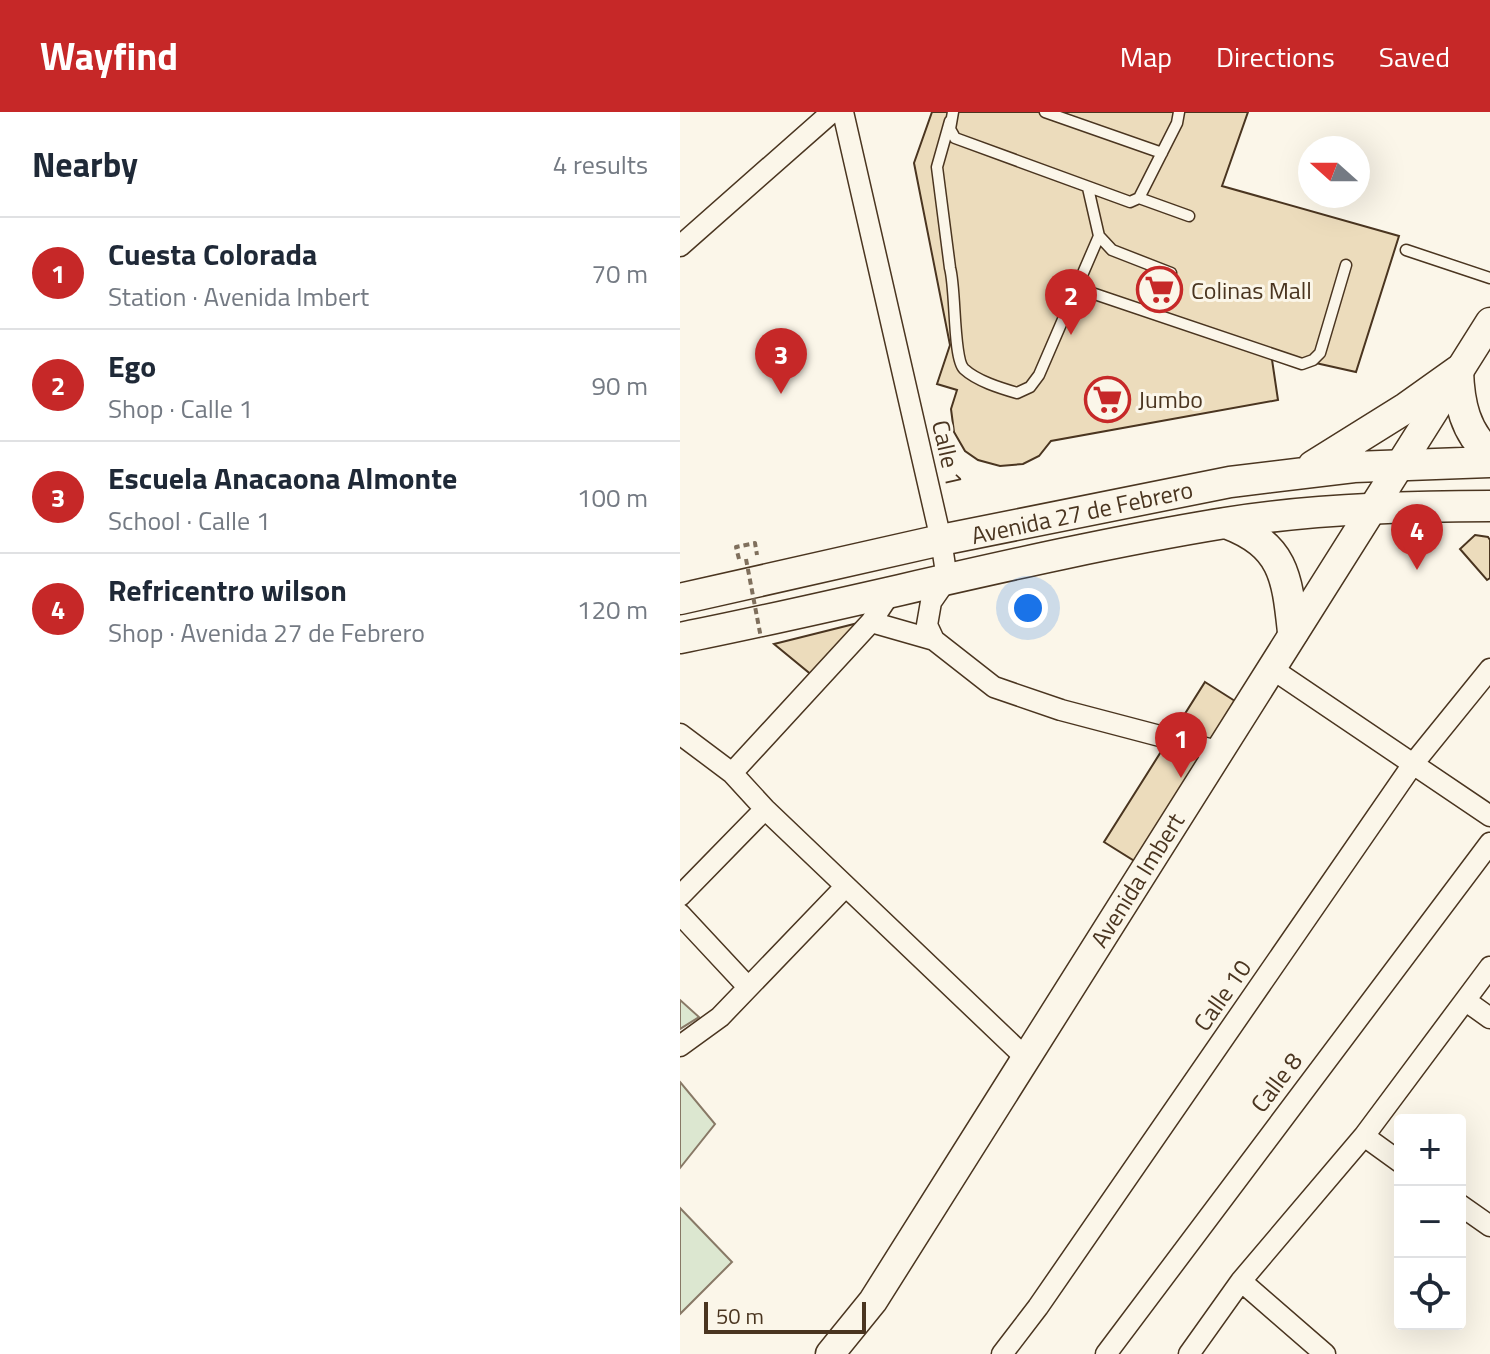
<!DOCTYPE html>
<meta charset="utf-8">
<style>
body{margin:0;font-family:"Titillium Web",sans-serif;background:#f2f2f3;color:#1f2937}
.controls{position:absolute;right:24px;bottom:24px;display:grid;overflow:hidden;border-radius:8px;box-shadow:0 8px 32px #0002}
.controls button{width:72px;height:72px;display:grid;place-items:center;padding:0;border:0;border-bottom:2px solid #e0e1e3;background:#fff;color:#1f2937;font:40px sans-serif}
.compass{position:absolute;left:618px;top:24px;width:72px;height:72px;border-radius:50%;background:#fff;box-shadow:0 8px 32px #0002;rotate:291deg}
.scale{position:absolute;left:24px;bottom:20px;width:162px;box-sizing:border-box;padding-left:8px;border:4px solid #4a3520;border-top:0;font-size:22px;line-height:28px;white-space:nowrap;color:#4a3520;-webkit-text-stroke:6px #fbf6e9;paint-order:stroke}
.you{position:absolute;left:348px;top:496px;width:28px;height:28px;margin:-20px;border:6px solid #fff;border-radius:50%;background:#1a73e8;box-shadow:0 0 0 12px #1a73e833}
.badge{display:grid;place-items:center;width:52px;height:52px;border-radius:50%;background:#c62828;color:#fff;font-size:26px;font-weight:700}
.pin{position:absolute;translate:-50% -66px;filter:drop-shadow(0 2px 4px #0008)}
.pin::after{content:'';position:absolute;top:42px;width:28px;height:24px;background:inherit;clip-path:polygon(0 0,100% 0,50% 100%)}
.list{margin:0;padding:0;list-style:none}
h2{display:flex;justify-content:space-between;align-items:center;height:104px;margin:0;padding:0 32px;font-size:34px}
h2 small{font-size:26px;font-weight:400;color:#747a83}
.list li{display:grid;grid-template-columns:52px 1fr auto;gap:24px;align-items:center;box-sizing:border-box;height:112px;padding:0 32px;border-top:2px solid #e0e1e3}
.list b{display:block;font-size:30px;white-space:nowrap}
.list p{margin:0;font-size:26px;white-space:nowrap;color:#747a83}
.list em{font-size:26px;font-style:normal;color:#747a83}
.icon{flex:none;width:44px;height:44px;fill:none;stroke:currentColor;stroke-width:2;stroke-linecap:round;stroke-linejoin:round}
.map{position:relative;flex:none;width:810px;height:1242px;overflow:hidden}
header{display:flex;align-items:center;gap:48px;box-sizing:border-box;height:112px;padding:0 40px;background:#c62828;color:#fff}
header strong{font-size:38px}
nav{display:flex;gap:44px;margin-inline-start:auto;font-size:28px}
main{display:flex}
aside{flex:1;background:#fff}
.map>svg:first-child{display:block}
</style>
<header>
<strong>Wayfind</strong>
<nav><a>Map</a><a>Directions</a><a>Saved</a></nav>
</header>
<main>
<aside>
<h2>Nearby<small>4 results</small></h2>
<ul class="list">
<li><span class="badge">1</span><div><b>Cuesta Colorada</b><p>Station · Avenida Imbert</p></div><em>70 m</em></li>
<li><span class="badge">2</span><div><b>Ego</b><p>Shop · Calle 1</p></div><em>90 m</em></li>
<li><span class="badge">3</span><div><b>Escuela Anacaona Almonte</b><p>School · Calle 1</p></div><em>100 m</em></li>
<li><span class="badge">4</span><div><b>Refricentro wilson</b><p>Shop · Avenida 27 de Febrero</p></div><em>120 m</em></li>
</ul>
</aside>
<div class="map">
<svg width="810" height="1242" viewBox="0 0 810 1242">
<rect width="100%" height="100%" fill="#fbf6e9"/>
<path fill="#dce7d0" stroke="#887966" stroke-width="2" d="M0,888L19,905L0,917Z
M0,970L35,1012L0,1056Z
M0,1096L52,1150L0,1202Z"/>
<path fill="#ecdcbc" stroke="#4a3520" stroke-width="2" d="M252,0H568L542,74L719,124L676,260L591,241L598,288L371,329L359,344L343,352L320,354L298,348L285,339L274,320L271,297L277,278L257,272L270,233L234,51Z
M795,423L808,425L810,428V466L807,468L780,437Z
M178,511L133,564L94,532Z
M525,570L577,603L477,763L424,730Z"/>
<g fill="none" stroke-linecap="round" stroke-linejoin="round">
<defs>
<path id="lane" d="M273,0L270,17L275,26L450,90L459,86L497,11L499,0
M365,0L482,41
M270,9L257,55L270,156C276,177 273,247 284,257C297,269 320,276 337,281L350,275L359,263L419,124
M408,76L419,124L432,138L491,161
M459,86L509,104
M726,138L810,166
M397,176L622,252L633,248L640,241L666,153"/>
<path id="street" d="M163,0L261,428L267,467L251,490L247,513L254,528L314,575L381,598L537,639
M0,134L152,0
M191,510L254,528
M591,556L810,704
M0,622L52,661L85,697L346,946
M52,661L191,510L211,480
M0,784L85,697
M0,802L68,875
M786,889L810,906
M0,934L40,905L165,775
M684,1024L720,1050
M780,1093L810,1114
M561,1169L645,1242
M322,1242L358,1195L733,652L810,557
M426,1242L810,731
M509,1242L561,1169L684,1024L810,855"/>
<path id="secondary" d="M150,1242L193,1189L810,210"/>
<path id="primary" d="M778,259C779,291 785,320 810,342
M633,354L726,296L778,259
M546,411C604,433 607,464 613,520
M0,487L261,428L550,370L674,355L810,350
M0,526C182,490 361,441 545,411C631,397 722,394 810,394"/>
</defs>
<use href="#lane" stroke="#4a3520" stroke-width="13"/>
<use href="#street" stroke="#4a3520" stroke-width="23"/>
<use href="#secondary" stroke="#4a3520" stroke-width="31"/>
<use href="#primary" stroke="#4a3520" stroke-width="33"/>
<path stroke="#7f6f5c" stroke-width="4" stroke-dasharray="6 4" stroke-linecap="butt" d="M59,447L56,435L75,431L77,443"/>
<use href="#lane" stroke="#fbf6e9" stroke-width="10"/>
<use href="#street" stroke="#fbf6e9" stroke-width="20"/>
<use href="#secondary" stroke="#fbf6e9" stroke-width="28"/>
<use href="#primary" stroke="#fbf6e9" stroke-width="30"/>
<path stroke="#7f6f5c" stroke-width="4" stroke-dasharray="6 4" stroke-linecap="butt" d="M66,447L81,526"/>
</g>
<defs>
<symbol id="supermarket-ring" viewBox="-11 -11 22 22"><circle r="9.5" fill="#fbf6e9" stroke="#c62828" stroke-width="1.5"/><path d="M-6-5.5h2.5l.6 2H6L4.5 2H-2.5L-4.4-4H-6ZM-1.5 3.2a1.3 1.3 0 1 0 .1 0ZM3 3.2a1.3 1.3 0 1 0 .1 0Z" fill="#c62828"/></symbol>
</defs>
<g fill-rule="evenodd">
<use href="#supermarket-ring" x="454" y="152" width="51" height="51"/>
<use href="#supermarket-ring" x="402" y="262" width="51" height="51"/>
</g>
<g text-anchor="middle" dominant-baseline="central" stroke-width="6" stroke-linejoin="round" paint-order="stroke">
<g font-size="24" fill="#4a3520" stroke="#fbf6e9" text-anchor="start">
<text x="511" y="178">Colinas Mall</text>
<text x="458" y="287">Jumbo</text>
</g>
<g font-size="24" fill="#4a3520" stroke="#fbf6e9">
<text transform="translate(268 341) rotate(77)">Calle 1</text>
<text transform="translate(402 400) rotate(-12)">Avenida 27 de Febrero</text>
<text transform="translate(457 768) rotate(-58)">Avenida Imbert</text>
<text transform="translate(542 883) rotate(-55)">Calle 10</text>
<text transform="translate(596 970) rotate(-53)">Calle 8</text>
</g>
</g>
</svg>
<div class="controls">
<button>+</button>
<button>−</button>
<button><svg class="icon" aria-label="locate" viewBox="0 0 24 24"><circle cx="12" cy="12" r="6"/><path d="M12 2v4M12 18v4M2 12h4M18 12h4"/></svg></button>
</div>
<svg class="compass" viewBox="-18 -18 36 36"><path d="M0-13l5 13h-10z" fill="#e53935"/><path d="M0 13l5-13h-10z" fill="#747a83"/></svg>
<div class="scale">50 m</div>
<div class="you"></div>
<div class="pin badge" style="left:501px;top:666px">1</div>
<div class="pin badge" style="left:391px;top:223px">2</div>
<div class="pin badge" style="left:101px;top:282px">3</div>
<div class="pin badge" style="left:737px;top:458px">4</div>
</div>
</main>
